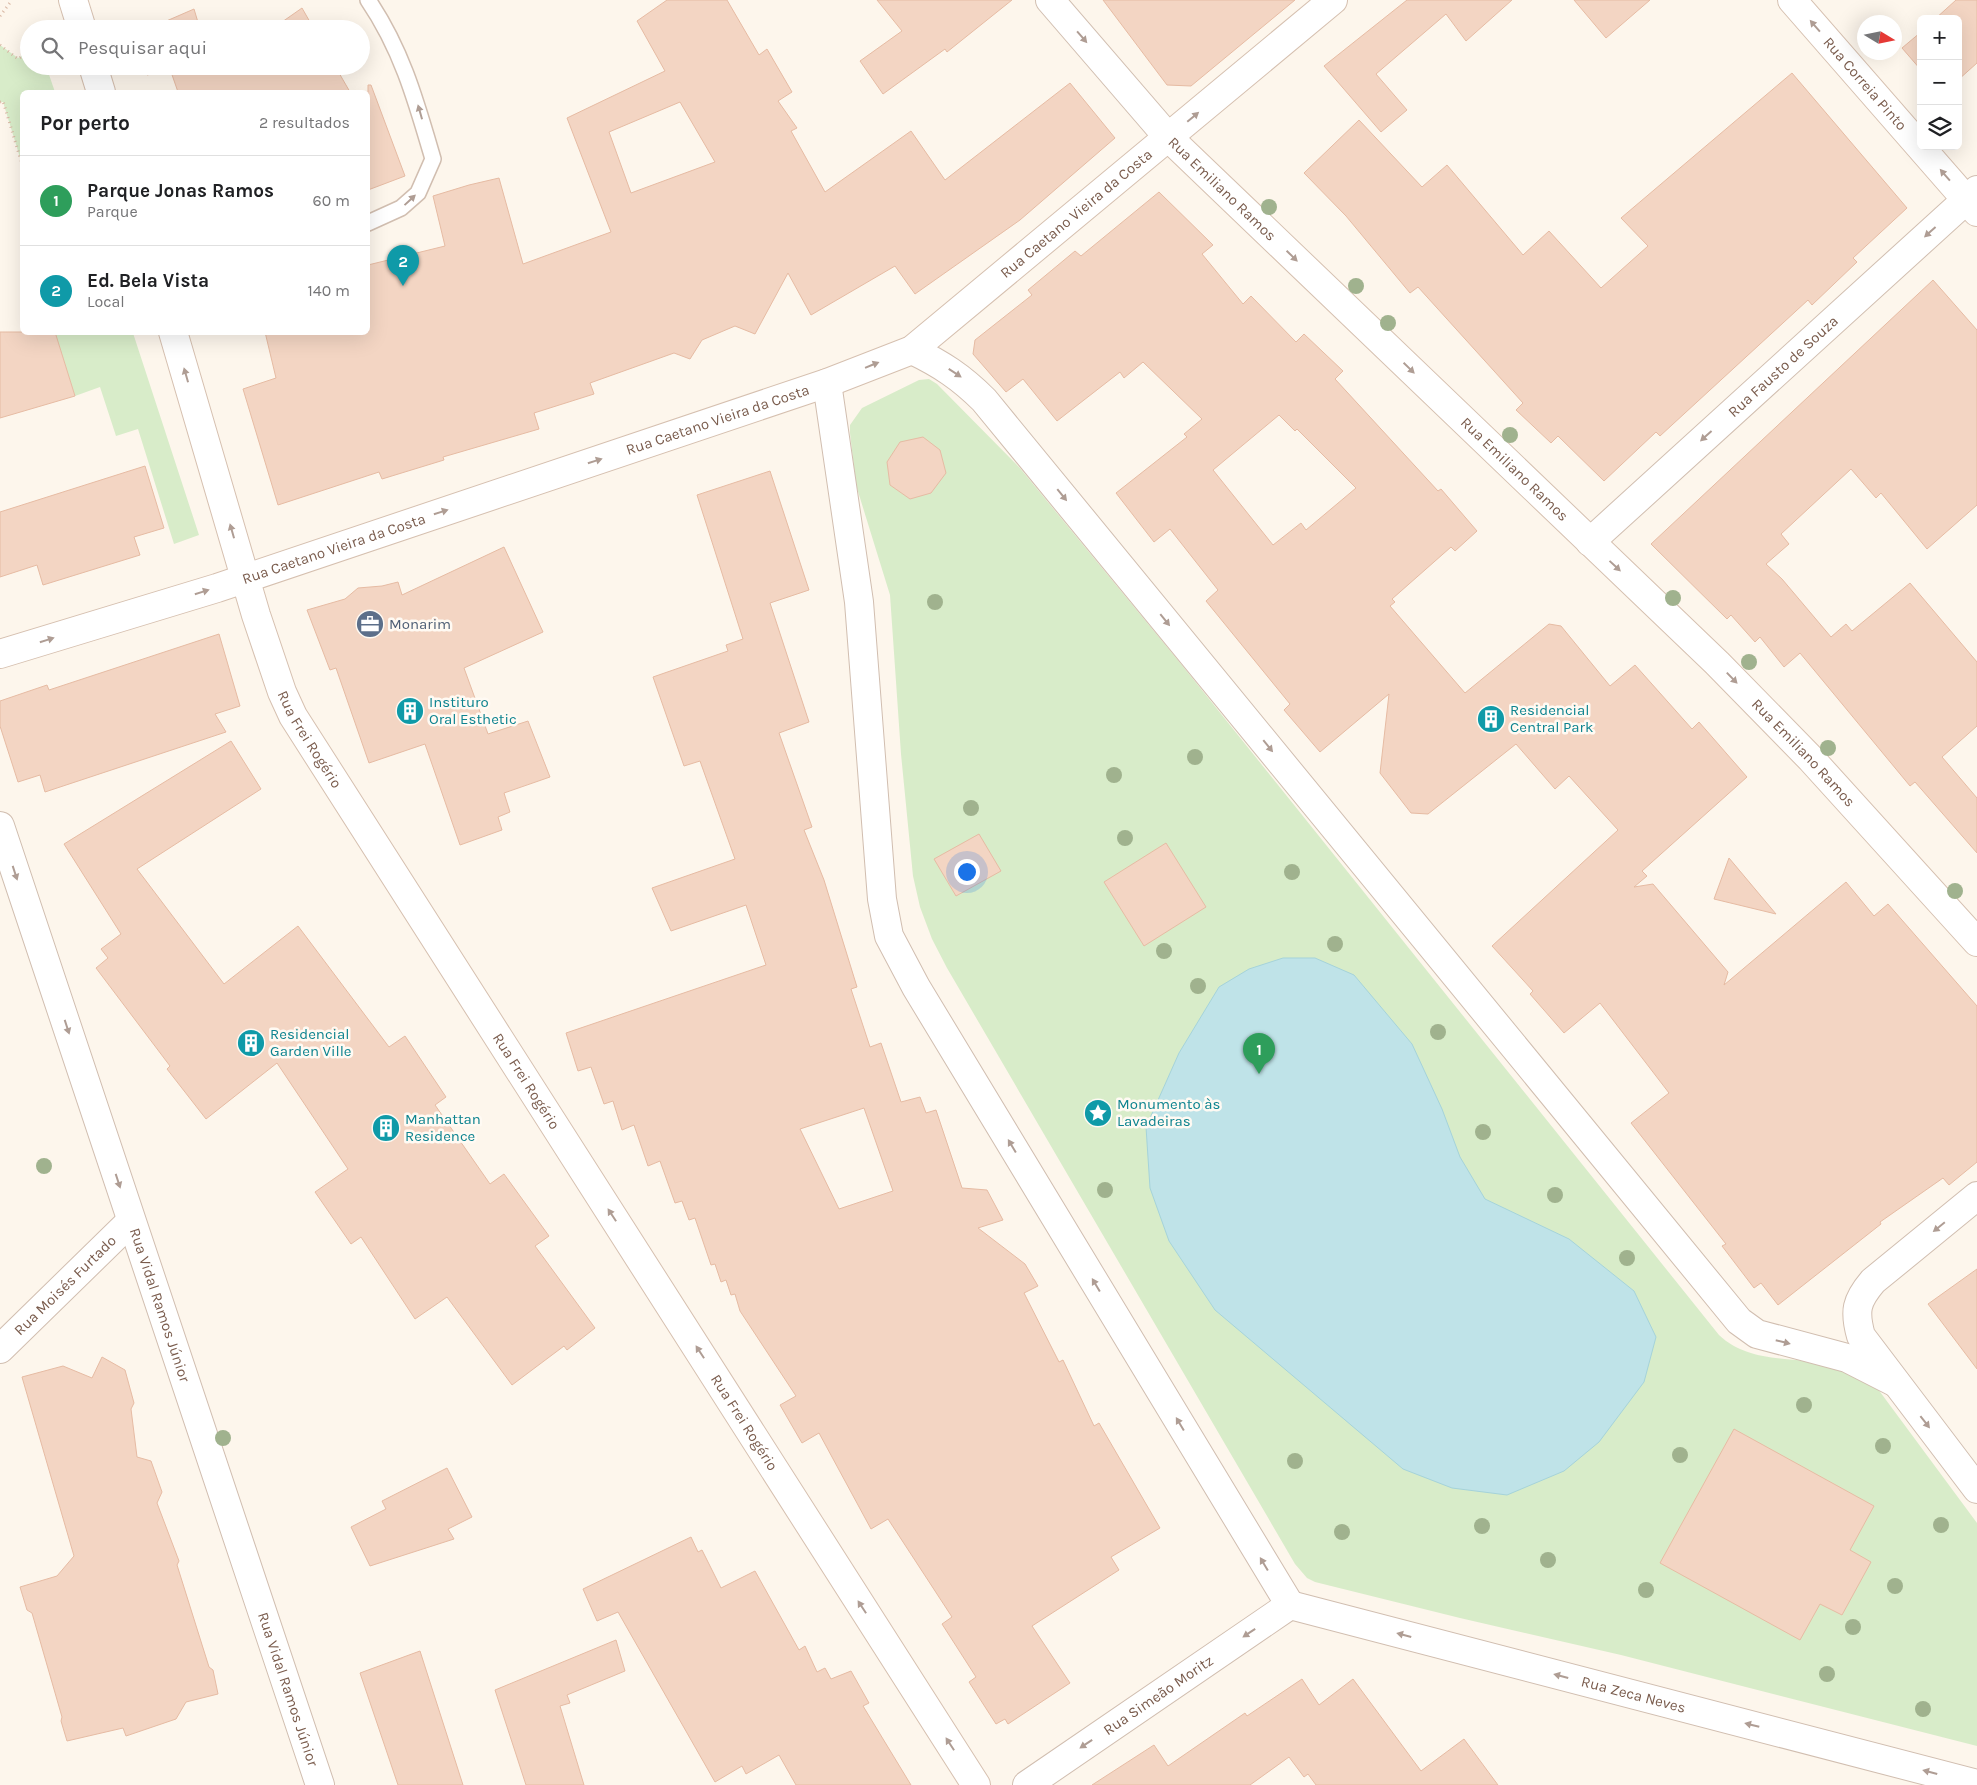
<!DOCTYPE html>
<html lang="pt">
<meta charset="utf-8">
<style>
body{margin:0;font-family:Karla,sans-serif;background:#f6f6f6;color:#202124}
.controls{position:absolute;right:15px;top:15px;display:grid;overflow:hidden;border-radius:8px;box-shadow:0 5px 20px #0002}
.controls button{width:45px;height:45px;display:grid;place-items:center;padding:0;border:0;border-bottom:1px solid #e0e0e0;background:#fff;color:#202124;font:25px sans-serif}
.compass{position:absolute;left:1857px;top:15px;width:45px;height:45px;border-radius:50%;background:#fff;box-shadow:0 5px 20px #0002;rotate:100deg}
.you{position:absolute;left:966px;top:871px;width:18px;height:18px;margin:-12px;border:4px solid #fff;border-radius:50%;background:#1a73e8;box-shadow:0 0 0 8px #1a73e833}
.badge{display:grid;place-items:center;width:32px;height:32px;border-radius:50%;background:#e76f51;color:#fff;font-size:16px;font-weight:700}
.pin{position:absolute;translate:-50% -41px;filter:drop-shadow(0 1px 2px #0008)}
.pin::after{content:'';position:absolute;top:26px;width:18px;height:15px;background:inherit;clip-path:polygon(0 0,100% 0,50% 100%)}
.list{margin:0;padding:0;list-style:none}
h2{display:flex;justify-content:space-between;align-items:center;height:65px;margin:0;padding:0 20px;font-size:21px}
h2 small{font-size:16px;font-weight:400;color:#757577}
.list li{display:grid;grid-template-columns:32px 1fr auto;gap:15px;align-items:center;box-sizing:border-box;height:90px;padding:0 20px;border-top:1px solid #e0e0e0}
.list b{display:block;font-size:19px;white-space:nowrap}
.list p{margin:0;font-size:16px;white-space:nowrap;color:#757577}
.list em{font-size:16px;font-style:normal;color:#757577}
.icon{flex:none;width:28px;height:28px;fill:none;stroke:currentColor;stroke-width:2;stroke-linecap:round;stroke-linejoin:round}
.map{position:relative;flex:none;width:1977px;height:1785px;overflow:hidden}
.search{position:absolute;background:#fff;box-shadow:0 5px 20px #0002;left:20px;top:20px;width:350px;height:55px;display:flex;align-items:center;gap:12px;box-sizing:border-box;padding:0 18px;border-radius:28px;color:#757577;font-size:19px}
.panel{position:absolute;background:#fff;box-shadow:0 5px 20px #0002;left:20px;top:90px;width:350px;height:245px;border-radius:8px}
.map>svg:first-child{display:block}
</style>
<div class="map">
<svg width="1977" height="1785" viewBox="0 0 1977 1785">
<rect width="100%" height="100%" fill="#fdf6ec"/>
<path fill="#d8ecc9" d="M0,45L18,58L29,52V66H46L55,92H22V164L3,102H0Z
M55,333H133L199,535L174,544L138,429L116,436L100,387L75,396Z
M929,379L937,384L1019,467L1181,664L1719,1335C1752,1367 1807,1355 1848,1368C1856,1371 1864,1377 1872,1381L1977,1523V1746L1621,1655L1460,1618L1315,1582L1307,1578L1295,1564L947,968L932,939L920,907L913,876L901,754L890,595L856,485L850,433V425L862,408L919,380Z"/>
<path fill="#bfe3e8" stroke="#a5d3da" d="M1283,958H1315L1354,975L1412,1044L1442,1109L1460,1157L1485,1199L1569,1239L1634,1291L1656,1337L1644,1382L1599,1442L1564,1471L1507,1495L1452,1488L1403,1469L1215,1310L1169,1241L1150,1188L1146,1127L1179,1053L1219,987L1249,969Z"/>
<path fill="#f3d5c3" stroke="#e6bba3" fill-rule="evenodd" d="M667,0H727L759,55L767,49L792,92L778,101L797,128L791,131L825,192L911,131L945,180L1070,83L1115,138L1020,220L915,294L895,266L811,315L788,273L755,334L735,326L702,340L690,359L674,353L590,383L594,394L534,413L539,429L443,457L444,460L382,479L379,472L278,505L243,389L276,378L265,332H368V265L445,246L433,196L469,185L499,178L523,264L611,232L567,118L665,71L637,21ZM680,102L715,162L631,193L609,132Z
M877,0H1012L947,52L945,49L883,94L860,61L902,31Z
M1103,0H1295L1191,86L1167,85Z
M1407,0H1512L1466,41L1446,14L1376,74L1407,110L1381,132L1324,66Z
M1574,0H1650L1606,38Z
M1956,0H1977V63L1958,80V19H1935Z
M302,8L314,29H272Z
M194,9L200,29H148Z
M1921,32V70L1902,48Z
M144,66H212L213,70L218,66H335L350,92H178L170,69L147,75Z
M1792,73L1907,208L1853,258L1857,262L1812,305L1808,300L1660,436L1656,432L1604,481L1558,436L1551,443L1516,410L1523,403L1418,287L1410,293L1346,216L1304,173L1359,120L1422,187L1447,165L1523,255L1549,231L1601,288L1648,246L1621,218Z
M368,85H371L405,176L368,190Z
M1159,192L1213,245L1202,254L1243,304L1251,296L1296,342L1304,334L1343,371L1335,379L1438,491L1441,489L1477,531L1455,551L1451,547L1392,599L1395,602L1390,606L1465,693L1549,624L1561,626L1610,686L1635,665L1692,729L1699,722L1747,777L1642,871L1647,876L1634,887L1653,884L1728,972L1724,985L1846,882L1874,916L1888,904L1977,1006V1162L1949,1185L1943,1178L1880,1222L1881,1224L1778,1305L1761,1283L1754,1288L1722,1246L1726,1244L1631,1123L1669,1093L1600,1003L1564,1033L1530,994L1533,991L1492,946L1618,830L1569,776L1555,789L1516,744L1428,814L1411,813L1380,773L1389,694L1320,752L1284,710L1290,704L1206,601L1218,590L1170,529L1154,542L1116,493L1187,437L1184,434L1202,419L1143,362L1124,378L1120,372L1057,421L1023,379L1006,392L973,354L975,340L1032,295L1028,290L1075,251L1081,256ZM1279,415L1295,431L1297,429L1356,488L1306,530L1301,523L1273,545L1213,470Z
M1933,280L1977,330V505L1927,549L1881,493L1876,498L1851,469L1781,534L1789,544L1766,564L1782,579L1831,637L1846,624L1852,631L1910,583L1977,662V726L1942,757L1977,798V853L1915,782L1910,786L1800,653L1784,667L1760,637L1755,642L1731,615L1727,619L1651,544Z
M0,332H55L75,396L0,418Z
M923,437L940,450L946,473L931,493L910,499L890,485L887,462L900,442Z
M145,466L164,528L134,537L140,555L43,585L37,565L0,577V512Z
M770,471L809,590L770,603L809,722L779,733L812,827L804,830L824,880L857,987L851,989L870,1047L881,1043L901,1102L920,1097L926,1113L936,1110L962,1188L987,1190L1003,1220L978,1228L1025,1264L1038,1286L1024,1293L1059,1362L1063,1360L1094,1426L1099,1423L1160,1528L1111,1557L1119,1570L1032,1626L1070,1683L1008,1724L1005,1719L996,1724L969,1682L976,1677L942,1624L952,1617L888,1519L871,1529L819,1433L802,1443L780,1405L796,1396L740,1311L735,1294L731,1295L726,1280L721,1282L715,1264L711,1265L695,1218L689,1220L682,1201L675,1203L660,1161L648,1166L634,1125L622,1130L613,1101L604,1104L591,1067L578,1071L566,1033L766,965L746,905L671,931L652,888L735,859L700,761L684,766L653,677L728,651L726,645L743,639L697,495ZM864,1108L893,1191L839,1209L800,1129Z
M504,547L543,632L464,668L488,734L528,721L550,777L504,793L510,812L498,817L502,830L460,845L425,744L369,763L336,668L330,670L307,610L345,599L358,588L382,586L398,582L402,595Z
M219,634L240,706L215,714L226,732L45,792L40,775L18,782L0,726V701L47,685L49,690Z
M231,741L261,789L137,869L224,984L298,926L389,1047L405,1036L446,1097L435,1105L490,1184L504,1174L549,1236L535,1246L595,1328L567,1350L564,1346L512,1385L447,1297L415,1319L361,1237L351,1244L315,1192L348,1169L277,1063L206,1119L167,1069L170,1066L96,968L108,958L101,949L121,934L64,844Z
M979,834L1001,871L956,896L934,859Z
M1166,843L1206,907L1144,946L1104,882Z
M1729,858L1776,914L1714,899Z
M1977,1269V1369L1928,1304Z
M102,1357L125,1370L134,1403L131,1409L137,1457L151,1461L162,1492L157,1503L179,1561L177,1565L209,1667L213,1670L218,1694L186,1702L176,1719L126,1736L123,1728L67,1741L61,1721L62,1717L32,1613L27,1610L20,1587L57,1576L74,1556L22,1377L63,1366L92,1378Z
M1734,1429L1874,1506L1850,1550L1871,1562L1842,1615L1820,1604L1800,1640L1660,1563Z
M447,1468L472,1517L448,1529L454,1539L370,1566L351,1527L386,1509L382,1501Z
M691,1537L698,1552L702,1550L721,1588L755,1571L799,1650L805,1646L817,1672L825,1668L831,1679L851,1671L869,1703L863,1706L911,1785H796L779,1755L746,1774L742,1766L715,1782L618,1612L597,1621L583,1589Z
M616,1640L625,1671L567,1695L570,1703L560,1706L584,1785H526L495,1690Z
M420,1651L463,1785H398L360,1673Z
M1302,1679L1319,1705L1353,1679L1421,1771L1464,1739L1498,1785H1316L1308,1774L1304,1777L1289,1757L1250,1785H1092L1154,1745L1168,1766L1245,1713L1247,1716Z"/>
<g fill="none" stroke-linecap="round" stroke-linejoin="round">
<defs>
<path id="service" d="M368,223L401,208L418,193L433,159C416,101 402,50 368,0"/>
<g id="minor">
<path d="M912,350C941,364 961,377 984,400L1739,1321L1757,1334L1847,1358L1896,1383"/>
<path d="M827,383L859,602L882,899L889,936L916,987L1290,1605"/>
<path id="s1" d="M0,826L320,1785"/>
<path d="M1977,1196L1873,1281C1856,1301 1854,1311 1861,1336L1977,1489"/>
<path id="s2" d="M0,1349L131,1221"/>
<path id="s3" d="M1290,1605L1977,1784"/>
<path id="s4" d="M1027,1785L1290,1605"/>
</g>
<g id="tertiary">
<path d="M1050,0L1168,137"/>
<path id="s5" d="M1590,542L1977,190"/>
</g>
<g id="secondary">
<path d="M73,0L82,29"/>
<path id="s6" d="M1792,0L1977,212"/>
<path d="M93,66L101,92"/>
<path id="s7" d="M1168,137L1717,663L1811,759L1977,942"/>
<path id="s8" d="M173,332L256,615L282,692L293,716L976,1785"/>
<path id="s9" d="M0,654L217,588L827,383L912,350L1333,0"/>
</g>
</defs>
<use href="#service" stroke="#d1beb0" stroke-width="18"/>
<use href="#minor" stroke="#d1beb0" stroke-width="30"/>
<use href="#tertiary" stroke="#d1beb0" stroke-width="30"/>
<use href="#secondary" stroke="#d6c0b0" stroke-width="30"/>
<path stroke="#d9b8a5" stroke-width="3" stroke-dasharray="1 4" stroke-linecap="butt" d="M0,16L12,0
M0,45L18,59L29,52
M0,102L3,101L22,164"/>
<use href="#service" stroke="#fff" stroke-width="15"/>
<use href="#minor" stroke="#fff" stroke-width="28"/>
<use href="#tertiary" stroke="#fff" stroke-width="28"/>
<use href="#secondary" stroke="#fff" stroke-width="28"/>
</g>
<g fill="#a0b28e">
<circle cx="1269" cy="207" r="8"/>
<circle cx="1356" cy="286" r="8"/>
<circle cx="1388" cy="323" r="8"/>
<circle cx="1510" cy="435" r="8"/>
<circle cx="1673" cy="598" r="8"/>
<circle cx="935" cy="602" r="8"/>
<circle cx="1749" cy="662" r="8"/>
<circle cx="1828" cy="748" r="8"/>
<circle cx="1195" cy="757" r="8"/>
<circle cx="1114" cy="775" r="8"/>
<circle cx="971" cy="808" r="8"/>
<circle cx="1125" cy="838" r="8"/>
<circle cx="1292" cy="872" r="8"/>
<circle cx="1955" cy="891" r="8"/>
<circle cx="1335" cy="944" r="8"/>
<circle cx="1164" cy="951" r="8"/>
<circle cx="1198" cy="986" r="8"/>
<circle cx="1438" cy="1032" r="8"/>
<circle cx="1483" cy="1132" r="8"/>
<circle cx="44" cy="1166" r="8"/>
<circle cx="1105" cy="1190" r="8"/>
<circle cx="1555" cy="1195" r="8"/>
<circle cx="1627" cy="1258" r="8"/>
<circle cx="1804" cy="1405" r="8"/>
<circle cx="223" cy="1438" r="8"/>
<circle cx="1883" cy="1446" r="8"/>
<circle cx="1680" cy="1455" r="8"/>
<circle cx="1295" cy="1461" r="8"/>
<circle cx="1941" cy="1525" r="8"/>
<circle cx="1482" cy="1526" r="8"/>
<circle cx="1342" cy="1532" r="8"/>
<circle cx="1548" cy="1560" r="8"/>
<circle cx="1895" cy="1586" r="8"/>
<circle cx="1646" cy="1590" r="8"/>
<circle cx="1853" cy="1627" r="8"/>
<circle cx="1827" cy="1674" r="8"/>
<circle cx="1923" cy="1709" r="8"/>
</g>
<defs><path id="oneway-solid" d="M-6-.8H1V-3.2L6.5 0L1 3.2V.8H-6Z" transform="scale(1.25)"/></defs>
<g fill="#af9d94">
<use href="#oneway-solid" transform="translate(1815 26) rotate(-131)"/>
<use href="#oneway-solid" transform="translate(1082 37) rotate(49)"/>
<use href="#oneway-solid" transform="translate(420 112) rotate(-106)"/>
<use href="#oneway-solid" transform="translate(1193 117) rotate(-40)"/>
<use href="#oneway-solid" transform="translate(1945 175) rotate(-131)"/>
<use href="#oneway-solid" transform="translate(410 200) rotate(-43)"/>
<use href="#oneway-solid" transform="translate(1930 232) rotate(138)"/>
<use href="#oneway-solid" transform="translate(1292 256) rotate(44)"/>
<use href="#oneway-solid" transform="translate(872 365) rotate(-22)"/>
<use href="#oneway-solid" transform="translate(1409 368) rotate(44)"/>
<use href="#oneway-solid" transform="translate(955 373) rotate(33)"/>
<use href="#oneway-solid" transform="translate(186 375) rotate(-106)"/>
<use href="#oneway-solid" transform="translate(1706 436) rotate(138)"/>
<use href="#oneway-solid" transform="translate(595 461) rotate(-18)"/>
<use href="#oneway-solid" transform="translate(1062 495) rotate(51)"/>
<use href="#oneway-solid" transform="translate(441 512) rotate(-18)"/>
<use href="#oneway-solid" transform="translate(232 531) rotate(-106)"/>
<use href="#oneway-solid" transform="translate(1615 566) rotate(43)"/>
<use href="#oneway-solid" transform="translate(202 592) rotate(-17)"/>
<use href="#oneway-solid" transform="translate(1165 620) rotate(51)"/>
<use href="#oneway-solid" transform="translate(47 640) rotate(-17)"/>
<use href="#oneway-solid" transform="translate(1732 678) rotate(46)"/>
<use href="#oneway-solid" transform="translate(1268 746) rotate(51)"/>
<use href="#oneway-solid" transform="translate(15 873) rotate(72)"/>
<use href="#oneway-solid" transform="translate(67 1027) rotate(72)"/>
<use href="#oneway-solid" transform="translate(1012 1146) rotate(-121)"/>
<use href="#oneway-solid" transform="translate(118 1181) rotate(72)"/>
<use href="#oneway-solid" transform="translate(612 1215) rotate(-123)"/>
<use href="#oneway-solid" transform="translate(1939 1227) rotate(141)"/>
<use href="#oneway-solid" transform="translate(1096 1285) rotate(-121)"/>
<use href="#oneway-solid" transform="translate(1783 1342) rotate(14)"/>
<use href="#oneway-solid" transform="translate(700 1352) rotate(-123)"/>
<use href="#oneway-solid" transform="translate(1925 1422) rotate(52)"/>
<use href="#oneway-solid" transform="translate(1180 1424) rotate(-121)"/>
<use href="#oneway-solid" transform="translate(1264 1564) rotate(-121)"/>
<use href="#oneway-solid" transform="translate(862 1607) rotate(-123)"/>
<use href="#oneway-solid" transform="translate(1249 1633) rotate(146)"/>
<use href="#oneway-solid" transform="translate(1404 1635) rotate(-165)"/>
<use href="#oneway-solid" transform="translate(1561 1676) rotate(-165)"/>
<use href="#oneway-solid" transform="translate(1752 1725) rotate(-166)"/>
<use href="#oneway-solid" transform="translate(950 1744) rotate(-123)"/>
<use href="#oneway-solid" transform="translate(1086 1744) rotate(146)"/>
<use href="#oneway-solid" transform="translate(1930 1772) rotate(-165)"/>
</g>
<defs>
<symbol id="office-disc" viewBox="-11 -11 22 22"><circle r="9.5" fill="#5c6f8a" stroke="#fffaf3"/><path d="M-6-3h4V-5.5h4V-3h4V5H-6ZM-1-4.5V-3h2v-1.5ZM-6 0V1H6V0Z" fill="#fff"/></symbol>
<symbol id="building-disc" viewBox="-11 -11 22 22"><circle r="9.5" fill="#0f9aa8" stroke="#fffaf3"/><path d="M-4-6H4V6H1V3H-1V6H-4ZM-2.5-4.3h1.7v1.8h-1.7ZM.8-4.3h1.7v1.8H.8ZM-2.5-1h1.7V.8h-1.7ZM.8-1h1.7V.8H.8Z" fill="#fff"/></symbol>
<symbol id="sight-disc" viewBox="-11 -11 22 22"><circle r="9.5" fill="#0f9aa8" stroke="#fffaf3"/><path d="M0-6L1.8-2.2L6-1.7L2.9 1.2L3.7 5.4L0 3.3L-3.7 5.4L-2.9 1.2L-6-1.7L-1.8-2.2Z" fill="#fff"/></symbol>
</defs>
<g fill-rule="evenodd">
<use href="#office-disc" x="354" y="608" width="32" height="32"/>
<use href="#building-disc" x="394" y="695" width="32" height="32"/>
<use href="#building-disc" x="1475" y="703" width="32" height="32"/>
<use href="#building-disc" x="235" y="1027" width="32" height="32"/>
<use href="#sight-disc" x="1082" y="1097" width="32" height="32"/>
<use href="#building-disc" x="370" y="1112" width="32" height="32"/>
</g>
<g text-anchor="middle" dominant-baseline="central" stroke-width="5" stroke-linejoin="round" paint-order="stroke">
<g font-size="15" fill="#7a5c4d" stroke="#fffaf3">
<text stroke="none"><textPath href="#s6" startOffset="111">Rua Correia Pinto</textPath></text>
<text stroke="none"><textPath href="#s7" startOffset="75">Rua Emiliano Ramos</textPath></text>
<text stroke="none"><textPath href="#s9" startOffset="1175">Rua Caetano Vieira da Costa</textPath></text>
<text stroke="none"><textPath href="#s5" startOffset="261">Rua Fausto de Souza</textPath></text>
<text stroke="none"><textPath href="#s9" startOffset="755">Rua Caetano Vieira da Costa</textPath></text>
<text stroke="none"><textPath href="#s7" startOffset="480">Rua Emiliano Ramos</textPath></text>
<text stroke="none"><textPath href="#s9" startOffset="350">Rua Caetano Vieira da Costa</textPath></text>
<text stroke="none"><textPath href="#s8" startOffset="431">Rua Frei Rogério</textPath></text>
<text stroke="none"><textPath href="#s7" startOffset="885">Rua Emiliano Ramos</textPath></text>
<text stroke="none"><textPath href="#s8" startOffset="836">Rua Frei Rogério</textPath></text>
<text stroke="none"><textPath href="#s2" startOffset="91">Rua Moisés Furtado</textPath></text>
<text stroke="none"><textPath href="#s1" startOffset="505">Rua Vidal Ramos Júnior</textPath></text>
<text stroke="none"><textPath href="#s8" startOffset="1241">Rua Frei Rogério</textPath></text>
<text stroke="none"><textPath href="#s1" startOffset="910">Rua Vidal Ramos Júnior</textPath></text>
<text stroke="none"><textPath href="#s4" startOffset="159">Rua Simeão Moritz</textPath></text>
<text stroke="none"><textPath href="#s3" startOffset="355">Rua Zeca Neves</textPath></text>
</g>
<g font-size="15" fill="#4e5e75" stroke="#fffaf3" text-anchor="start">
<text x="389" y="624">Monarim</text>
</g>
<g font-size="15" fill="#0d838f" stroke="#fffaf3" text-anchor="start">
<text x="429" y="702">Instituro<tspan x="429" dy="17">Oral Esthetic</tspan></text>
<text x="1510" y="710">Residencial<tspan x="1510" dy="17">Central Park</tspan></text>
<text x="270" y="1034">Residencial<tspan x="270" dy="17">Garden Ville</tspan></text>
<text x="1117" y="1104">Monumento às<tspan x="1117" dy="17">Lavadeiras</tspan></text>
<text x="405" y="1119">Manhattan<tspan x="405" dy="17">Residence</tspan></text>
</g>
</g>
</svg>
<div class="controls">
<button>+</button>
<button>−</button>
<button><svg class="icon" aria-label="layers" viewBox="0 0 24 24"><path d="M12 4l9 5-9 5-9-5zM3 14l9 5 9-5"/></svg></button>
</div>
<svg class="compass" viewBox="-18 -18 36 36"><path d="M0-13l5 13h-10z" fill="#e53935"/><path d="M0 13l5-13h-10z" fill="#757577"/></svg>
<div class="you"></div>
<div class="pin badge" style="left:1259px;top:1074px;background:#2e9e5b">1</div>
<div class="pin badge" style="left:403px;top:286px;background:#0f9aa8">2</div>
<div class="search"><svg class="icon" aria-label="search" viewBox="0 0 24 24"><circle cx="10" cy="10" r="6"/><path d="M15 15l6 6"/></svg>Pesquisar aqui</div>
<section class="panel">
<h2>Por perto<small>2 resultados</small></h2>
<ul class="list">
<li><span class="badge" style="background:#2e9e5b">1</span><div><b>Parque Jonas Ramos</b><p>Parque</p></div><em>60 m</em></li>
<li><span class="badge" style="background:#0f9aa8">2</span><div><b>Ed. Bela Vista</b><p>Local</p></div><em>140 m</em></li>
</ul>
</section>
</div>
